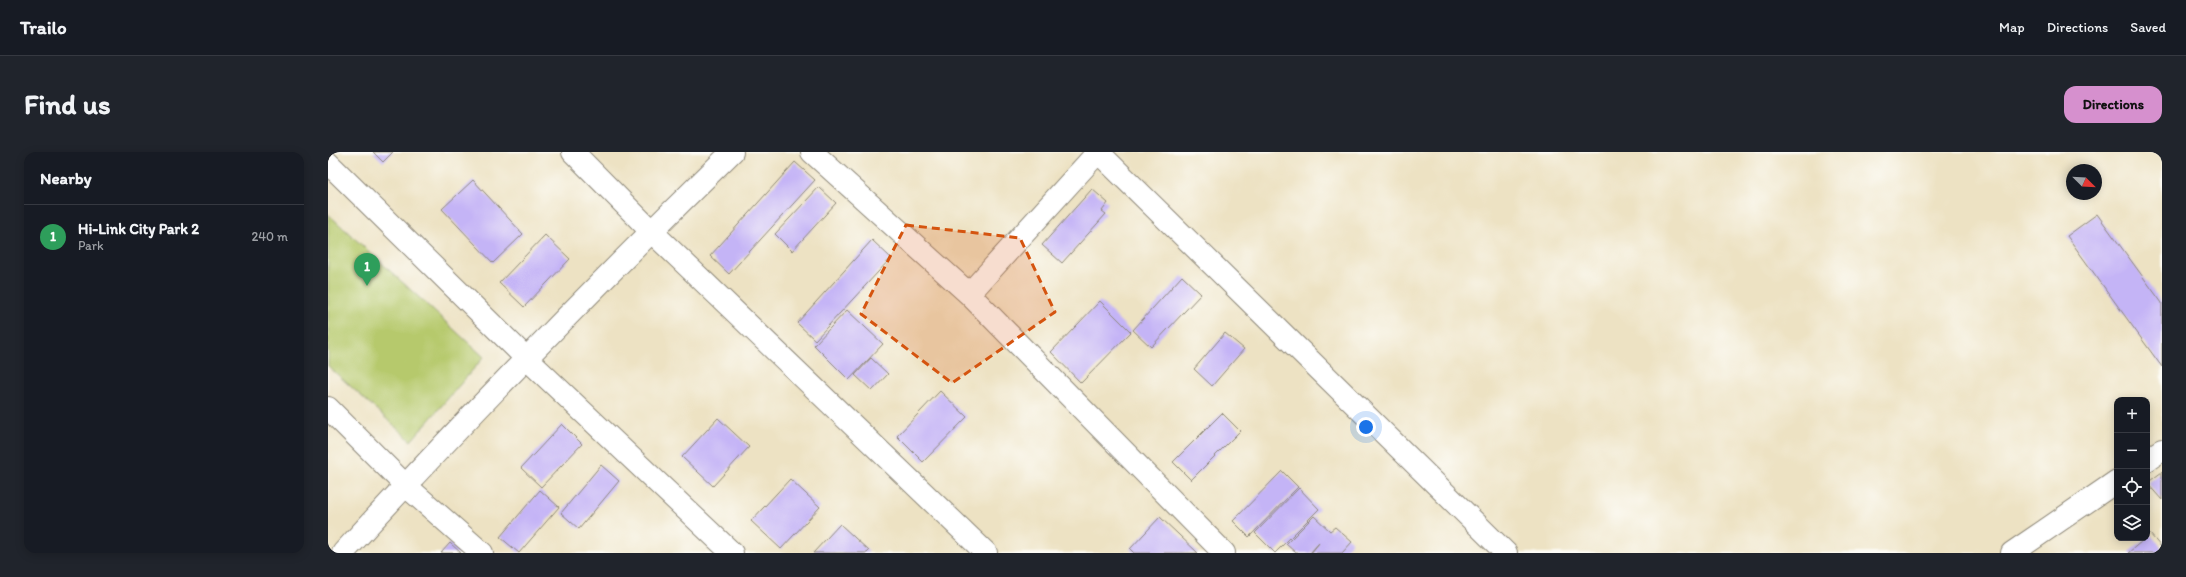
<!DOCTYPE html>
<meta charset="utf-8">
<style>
body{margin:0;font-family:Itim,sans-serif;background:#20242c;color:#f1f3f6}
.controls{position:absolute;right:12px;bottom:12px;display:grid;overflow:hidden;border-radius:8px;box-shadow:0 2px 10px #0003}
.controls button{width:36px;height:36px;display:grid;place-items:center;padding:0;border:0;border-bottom:1px solid #363941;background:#171b24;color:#f1f3f6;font:20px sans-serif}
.compass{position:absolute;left:1738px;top:12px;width:36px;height:36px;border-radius:50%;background:#171b24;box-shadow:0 2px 10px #0003;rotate:114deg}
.you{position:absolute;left:1038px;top:275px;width:14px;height:14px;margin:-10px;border:3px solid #fff;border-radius:50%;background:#1a73e8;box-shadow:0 0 0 6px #1a73e833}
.badge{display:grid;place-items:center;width:26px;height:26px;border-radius:50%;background:#d690ce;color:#fff;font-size:13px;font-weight:700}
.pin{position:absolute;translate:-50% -33px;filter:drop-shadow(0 1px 2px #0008)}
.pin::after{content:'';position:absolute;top:21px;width:14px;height:12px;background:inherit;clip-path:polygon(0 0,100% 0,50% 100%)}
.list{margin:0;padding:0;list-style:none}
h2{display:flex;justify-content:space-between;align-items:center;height:52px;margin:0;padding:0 16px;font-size:17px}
h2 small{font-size:13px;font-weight:400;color:#9ea1a6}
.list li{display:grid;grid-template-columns:26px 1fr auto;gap:12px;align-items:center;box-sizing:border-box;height:64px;padding:0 16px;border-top:1px solid #363941}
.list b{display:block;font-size:15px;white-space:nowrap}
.list p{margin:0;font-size:13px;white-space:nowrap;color:#9ea1a6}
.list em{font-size:13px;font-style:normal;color:#9ea1a6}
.icon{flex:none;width:22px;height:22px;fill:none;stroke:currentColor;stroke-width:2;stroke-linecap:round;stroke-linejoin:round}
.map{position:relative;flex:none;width:1834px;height:401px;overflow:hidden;border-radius:12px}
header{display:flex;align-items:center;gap:24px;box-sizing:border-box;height:56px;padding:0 20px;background:#171b24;border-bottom:1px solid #363941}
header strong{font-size:19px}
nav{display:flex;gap:22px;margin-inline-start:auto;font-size:14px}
.intro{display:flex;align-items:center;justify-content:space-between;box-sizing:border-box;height:96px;padding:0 24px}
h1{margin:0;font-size:28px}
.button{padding:10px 18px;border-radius:12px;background:#d690ce;color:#111;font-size:14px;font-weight:700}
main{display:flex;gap:24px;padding:0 24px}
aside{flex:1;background:#171b24;border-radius:12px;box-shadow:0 2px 10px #0003}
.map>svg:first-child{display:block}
</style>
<header>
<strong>Trailo</strong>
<nav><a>Map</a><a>Directions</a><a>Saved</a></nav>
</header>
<div class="intro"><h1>Find us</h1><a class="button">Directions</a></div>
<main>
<aside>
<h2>Nearby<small></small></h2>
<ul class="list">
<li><span class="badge" style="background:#2e9e5b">1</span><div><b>Hi-Link City Park 2</b><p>Park</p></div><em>240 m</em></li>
</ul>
</aside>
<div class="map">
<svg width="1834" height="401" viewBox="0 0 1834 401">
<rect width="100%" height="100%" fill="#fdfcf7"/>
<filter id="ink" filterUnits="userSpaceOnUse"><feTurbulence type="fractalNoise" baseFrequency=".025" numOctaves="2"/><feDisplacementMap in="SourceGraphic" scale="8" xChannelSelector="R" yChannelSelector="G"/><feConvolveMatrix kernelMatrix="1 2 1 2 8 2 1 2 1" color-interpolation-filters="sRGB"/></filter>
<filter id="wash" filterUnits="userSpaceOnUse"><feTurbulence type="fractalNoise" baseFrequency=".012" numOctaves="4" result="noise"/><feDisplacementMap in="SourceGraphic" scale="16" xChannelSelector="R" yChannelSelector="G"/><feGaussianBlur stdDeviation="0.9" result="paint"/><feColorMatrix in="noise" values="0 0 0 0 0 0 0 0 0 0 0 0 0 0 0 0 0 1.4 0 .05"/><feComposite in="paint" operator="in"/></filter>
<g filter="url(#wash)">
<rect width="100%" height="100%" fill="#ede2c3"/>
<path fill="#b6c96c" stroke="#707a4c" d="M0,62L156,205L83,289L0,214Z"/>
<g id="blocks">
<path fill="#c4b4f6" d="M45,0H65L55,10Z
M467,10L487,28L401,122L382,104Z
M145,28L195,82L165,111L114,57Z
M491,35L508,51L464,99L447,82Z
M764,37L780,51L774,59L778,62L734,111L714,93Z
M1769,62L1834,151V215L1739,84Z
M217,83L242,107L196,155L171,131Z
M544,88L563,106L487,188L469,171Z
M854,124L873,142L823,195L805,178Z
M772,149L803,180L753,231L723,200Z
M519,158L555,192L521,228L486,193Z
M897,181L916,197L884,234L866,217Z
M543,206L560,222L544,239L527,223Z
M612,239L639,265L595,310L569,284Z
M894,261L912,279L863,328L845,310Z
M390,266L421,295L385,334L354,305Z
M234,272L254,292L213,335L193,316Z
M273,313L291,329L251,377L233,361Z
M954,319L970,335L921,385L905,369Z
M1834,320V348L1819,331Z
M462,327L492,355L453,397L423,369Z
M971,336L991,357L947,401L927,381Z
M212,338L231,355L191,401L172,385Z
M986,364L1002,379L1007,375L1024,390L1014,401H983L991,391L982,401H968L958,392Z
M832,365L870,401H806L802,397Z
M512,372L541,399L539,401H485Z
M1822,382L1834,396V401H1800Z
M122,391L133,401H113Z"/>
</g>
</g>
<g filter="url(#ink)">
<use href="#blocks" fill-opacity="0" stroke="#8c8677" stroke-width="1"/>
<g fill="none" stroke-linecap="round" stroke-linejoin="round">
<defs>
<path id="minor" d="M245,0L323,79L658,401
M484,0L641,142L896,401
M0,11L199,207L404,401
M641,142L770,0L1178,401
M0,256L77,333L154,401
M1819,308L1834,298
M15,401C141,263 271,130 404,0
M1684,401L1789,329"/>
</defs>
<use href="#minor" stroke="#8c8677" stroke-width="24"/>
<use href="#minor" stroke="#fff" stroke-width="22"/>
</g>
</g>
<path fill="#d5540f" fill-opacity="0.2" stroke="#d5540f" stroke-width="3" stroke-dasharray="8 5" stroke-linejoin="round" d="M578,73L692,86L727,160L624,231L533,162Z"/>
</svg>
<div class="controls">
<button>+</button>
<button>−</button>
<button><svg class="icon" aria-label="locate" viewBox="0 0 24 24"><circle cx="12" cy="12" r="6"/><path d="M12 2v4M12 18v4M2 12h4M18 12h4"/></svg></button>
<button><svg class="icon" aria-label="layers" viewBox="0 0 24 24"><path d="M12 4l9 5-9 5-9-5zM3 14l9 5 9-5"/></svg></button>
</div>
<svg class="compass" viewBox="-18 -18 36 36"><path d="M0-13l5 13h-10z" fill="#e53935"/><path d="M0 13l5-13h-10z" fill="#9ea1a6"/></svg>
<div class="you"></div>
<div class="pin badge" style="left:39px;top:134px;background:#2e9e5b">1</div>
</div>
</main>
